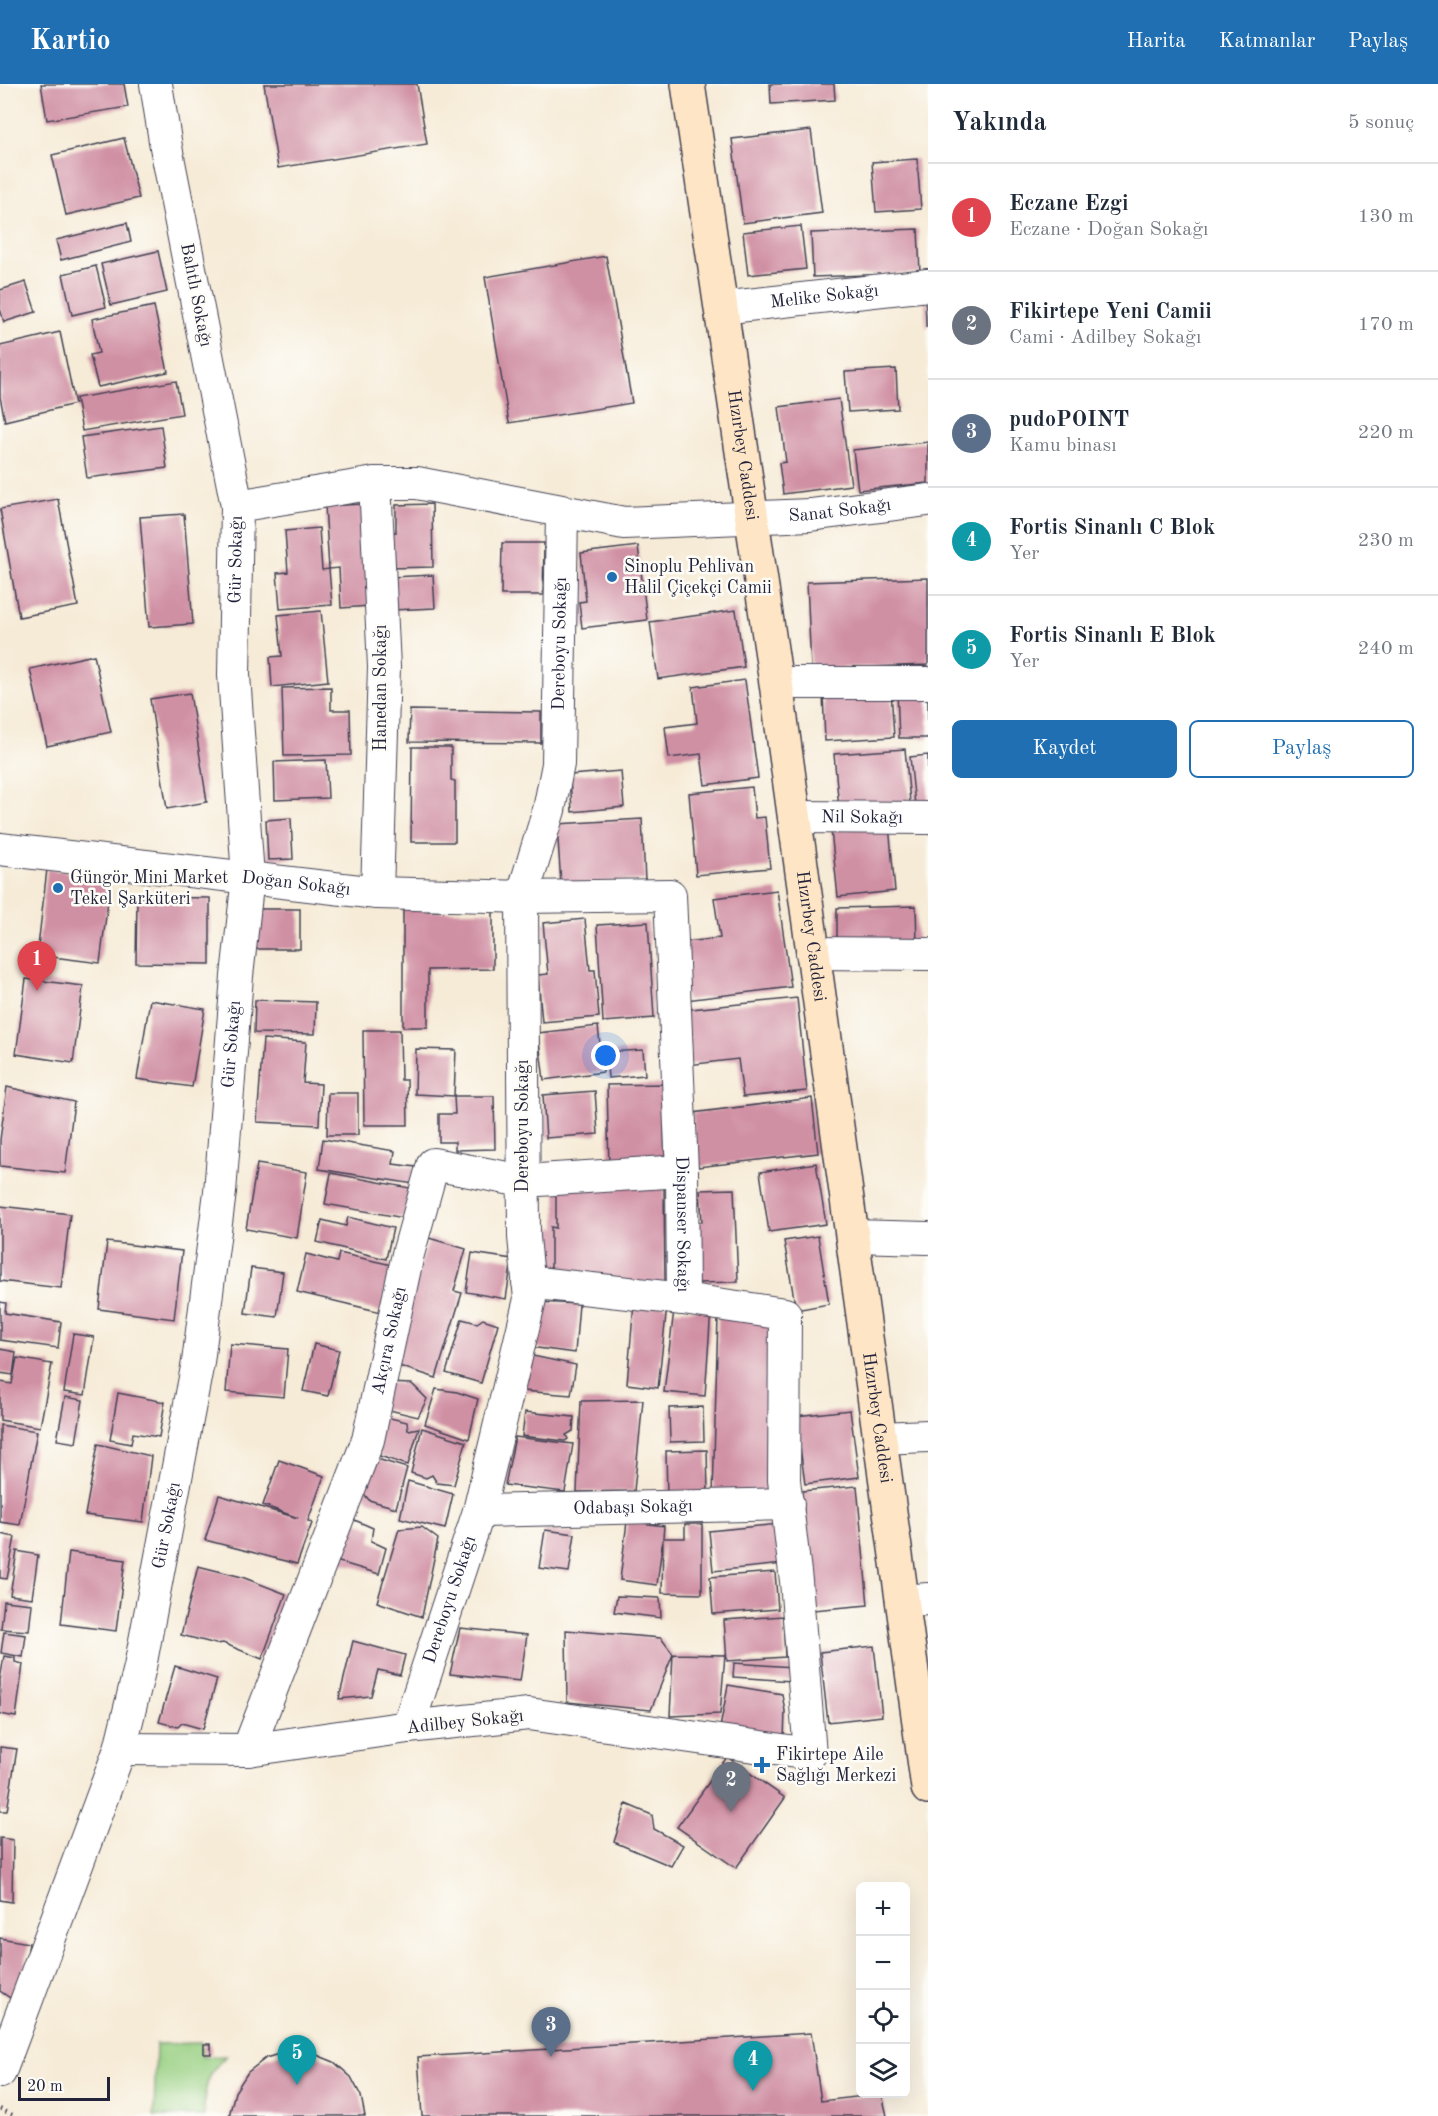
<!DOCTYPE html>
<html lang="tr">
<meta charset="utf-8">
<style>
body{margin:0;font-family:"Old Standard TT",serif;background:#f2f2f3;color:#1f2937}
.controls{position:absolute;right:18px;bottom:18px;display:grid;overflow:hidden;border-radius:9px;box-shadow:0 6px 24px #0002}
.controls button{width:54px;height:54px;display:grid;place-items:center;padding:0;border:0;border-bottom:2px solid #e0e1e3;background:#fff;color:#1f2937;font:30px sans-serif}
.scale{position:absolute;left:18px;bottom:15px;width:92px;box-sizing:border-box;padding-left:6px;border:3px solid #22223b;border-top:0;font-size:16px;line-height:21px;white-space:nowrap;color:#22223b;-webkit-text-stroke:4px #fdfcf7;paint-order:stroke}
.you{position:absolute;left:606px;top:972px;width:21px;height:21px;margin:-15px;border:4px solid #fff;border-radius:50%;background:#1a73e8;box-shadow:0 0 0 9px #1a73e833}
.badge{display:grid;place-items:center;width:39px;height:39px;border-radius:50%;background:#1f6fb2;color:#fff;font-size:20px;font-weight:700}
.pin{position:absolute;translate:-50% -50px;filter:drop-shadow(0 2px 3px #0008)}
.pin::after{content:'';position:absolute;top:32px;width:21px;height:18px;background:inherit;clip-path:polygon(0 0,100% 0,50% 100%)}
.list{margin:0;padding:0;list-style:none}
h2{display:flex;justify-content:space-between;align-items:center;height:78px;margin:0;padding:0 24px;font-size:26px}
h2 small{font-size:20px;font-weight:400;color:#747a83}
.list li{display:grid;grid-template-columns:39px 1fr auto;gap:18px;align-items:center;box-sizing:border-box;height:108px;padding:0 24px;border-top:2px solid #e0e1e3}
.list b{display:block;font-size:22px;white-space:nowrap}
.list p{margin:0;font-size:20px;white-space:nowrap;color:#747a83}
.list em{font-size:20px;font-style:normal;color:#747a83}
.actions{display:flex;gap:12px;padding:18px 24px}
.actions a{flex:1;padding:14px 0;border:2px solid #1f6fb2;border-radius:9px;text-align:center;font-size:21px;color:#1f6fb2}
.actions .main{background:#1f6fb2;color:#fff}
.icon{flex:none;width:33px;height:33px;fill:none;stroke:currentColor;stroke-width:2;stroke-linecap:round;stroke-linejoin:round}
.map{position:relative;flex:none;width:928px;height:2032px;overflow:hidden}
header{display:flex;align-items:center;gap:36px;box-sizing:border-box;height:84px;padding:0 30px;background:#1f6fb2;color:#fff}
header strong{font-size:28px}
nav{display:flex;gap:33px;margin-inline-start:auto;font-size:21px}
main{display:flex}
aside{flex:1;background:#fff}
.map>svg:first-child{display:block}
</style>
<header>
<strong>Kartio</strong>
<nav><a>Harita</a><a>Katmanlar</a><a>Paylaş</a></nav>
</header>
<main>
<div class="map">
<svg width="928" height="2032" viewBox="0 0 928 2032">
<rect width="100%" height="100%" fill="#fdfcf7"/>
<filter id="ink" filterUnits="userSpaceOnUse"><feTurbulence type="fractalNoise" baseFrequency=".0167" numOctaves="2"/><feDisplacementMap in="SourceGraphic" scale="12" xChannelSelector="R" yChannelSelector="G"/><feConvolveMatrix kernelMatrix="1 2 1 2 8 2 1 2 1" color-interpolation-filters="sRGB"/></filter>
<filter id="wash" filterUnits="userSpaceOnUse"><feTurbulence type="fractalNoise" baseFrequency=".008" numOctaves="4" result="noise"/><feDisplacementMap in="SourceGraphic" scale="24" xChannelSelector="R" yChannelSelector="G"/><feGaussianBlur stdDeviation="1.35" result="paint"/><feColorMatrix in="noise" values="0 0 0 0 0 0 0 0 0 0 0 0 0 0 0 0 0 1.4 0 .05"/><feComposite in="paint" operator="in"/></filter>
<g filter="url(#wash)">
<rect width="100%" height="100%" fill="#f6ebd7"/>
<path fill="#99d083" stroke="#5e795f" stroke-width="1.5" d="M201,1959L202,1973L226,1972C206,1990 204,2006 204,2032H154L156,1960Z"/>
<g id="blocks">
<path fill="#d090a4" d="M41,0H124L128,23L47,36Z
M264,0H417L427,60L278,84Z
M770,0H834L835,16L771,20Z
M811,46L822,129L743,139L732,55Z
M124,54L139,114L66,131L52,71Z
M917,75L921,125L876,128L872,78Z
M127,139L131,158L61,176L56,156Z
M801,142L806,185L748,191L743,148Z
M918,145L920,189L813,193L811,149Z
M158,167L167,208L111,221L101,180Z
M606,172L632,319L509,339L485,193Z
M96,182L106,223L72,231L63,190Z
M26,198L36,228L4,238L0,225V206Z
M925,209H928V243H926Z
M154,222L168,288L98,303L90,271L99,269L92,235Z
M60,248L75,320L5,337L0,313V262Z
M896,285L898,325L848,328L845,288Z
M176,297L182,330L82,347L76,314Z
M839,315L851,401L783,410L779,379L786,378L779,323Z
M161,342L167,384L87,394L81,353Z
M928,358V399L858,406L853,366Z
M58,415L78,522L19,533L0,425Z
M363,420L370,522L341,524L339,484L329,485L325,422Z
M432,420L433,483L387,484V449L396,448V421Z
M184,430L193,540L149,543L140,433Z
M319,444L322,486L329,485L332,521L280,525L277,489L288,488L285,447Z
M502,459H544L543,511H501Z
M638,462L647,536L582,544L579,518L586,517L581,469Z
M433,491L435,524L392,526L391,493Z
M928,494V581L811,585L807,498Z
M736,526L744,583L658,595L650,538Z
M321,527L328,597L272,603L270,573L282,572L278,531Z
M94,571L111,648L47,662L30,585Z
M745,596L758,694L705,701L701,670L669,674L665,643L697,639L693,603Z
M331,603V626H350L351,671L284,672L282,604Z
M891,606L894,653L825,657L823,610Z
M928,607V654H899L897,608Z
M190,609L207,718L167,725L150,615Z
M410,626L541,628V659L409,658Z
M412,663H451V696L455,697V758H411Z
M905,665L910,718L839,724L834,670Z
M928,671V719L915,721L910,673Z
M326,676L328,714L275,716L274,678Z
M621,687L624,723L572,728L570,691Z
M752,703L755,734L765,733L770,784L696,791L689,709Z
M291,734L293,775L268,776L266,736Z
M642,735L645,796L561,801L557,740Z
M889,741L895,807L838,813L831,746Z
M47,785L111,793L100,879L37,871Z
M777,806L791,903L686,916L678,859L720,854L714,814Z
M137,813L210,814V880L136,879Z
M403,822H428V827H493V885L428,886V943H403Z
M916,822L917,862L837,864V824Z
M255,825H300V865H255Z
M585,835L590,886H595L599,933L542,938L538,891L548,890L543,839Z
M648,838L654,934L603,938L597,841Z
M26,895L83,902L73,979L16,970Z
M797,914L807,1007L743,1013L738,975L688,981L682,926Z
M150,916L205,925L192,1003L137,995Z
M255,916L316,918L315,950L254,949Z
M598,942L603,988L544,996L538,949Z
M363,946H400L401,996H407L408,1041H364Z
M263,955L306,958L303,999L321,1000L319,1041L257,1038Z
M416,965L456,966L454,1012L415,1010Z
M643,966L645,991L608,994L606,968Z
M663,1000L665,1082L609,1084L607,1001Z
M7,1003L74,1018L65,1089L0,1082V1056Z
M595,1007L598,1050L546,1054L543,1011Z
M328,1009H358V1051H327Z
M454,1012H494L495,1065L455,1066V1058H439V1030H455Z
M812,1014L818,1069L698,1083L692,1029Z
M323,1055L395,1067L393,1080L416,1083L414,1100L319,1085Z
M816,1079L826,1140L769,1148L760,1088Z
M257,1080L307,1088L297,1154L246,1145Z
M331,1089L410,1104L404,1134L325,1120Z
M664,1101L665,1201L551,1193V1143L556,1144V1102Z
M734,1105L738,1198L696,1199L694,1138H702L700,1106Z
M0,1122L70,1130L61,1204L0,1197Z
M348,1133L393,1144L386,1175L317,1158L322,1136L346,1142Z
M818,1152L829,1220L796,1226L784,1157Z
M429,1154L466,1165L454,1207L462,1209L436,1294L390,1279Z
M107,1158L182,1167L174,1235L99,1225Z
M339,1169L392,1181L381,1228L297,1208L306,1170L337,1178Z
M472,1169L512,1175L506,1215L466,1208Z
M251,1184L283,1188L277,1233L245,1229Z
M0,1218L6,1219L5,1229L61,1238L58,1264L0,1256Z
M537,1218L579,1220L575,1269L530,1263Z
M634,1219L667,1222L658,1304L627,1300Z
M711,1225L705,1312L664,1308L674,1226Z
M718,1232L773,1233L775,1413L713,1411Z
M462,1235L477,1239L483,1235L498,1240L481,1299L446,1289Z
M73,1250L94,1253L85,1311L64,1308Z
M230,1260L288,1265L284,1313L226,1308Z
M314,1260L339,1266L328,1312L303,1307Z
M0,1265L16,1268L13,1291L0,1289Z
M528,1271L576,1281L571,1311L523,1307Z
M17,1274L52,1280L40,1343L0,1336V1298L12,1300Z
M387,1299L412,1300L427,1315L418,1333L381,1324Z
M436,1305L457,1308L478,1315L469,1355L425,1340Z
M118,1309L165,1318L159,1353L133,1349L131,1360L110,1356Z
M65,1313L83,1316L76,1359L57,1356Z
M643,1316L634,1407L577,1408L581,1317Z
M703,1323L704,1357L670,1358L669,1324Z
M850,1326L859,1393L805,1400L796,1332Z
M525,1328L574,1333L573,1347L566,1351L568,1355L565,1357L522,1352Z
M378,1331L407,1338L408,1346L419,1344L408,1381L367,1368Z
M0,1341L37,1347L20,1441L0,1438Z
M422,1344L466,1358L454,1401L437,1399L432,1391L426,1394L411,1389Z
M515,1353L573,1360L565,1408L505,1401Z
M98,1360L151,1372L143,1438L85,1431Z
M707,1366L708,1411L667,1412L666,1367Z
M364,1371L407,1384L396,1424L369,1416L360,1405Z
M279,1376L324,1392L308,1437L312,1439L297,1480L205,1456L219,1411L298,1434L263,1421Z
M408,1397L453,1410L445,1445L400,1434Z
M857,1402L868,1521L813,1526L802,1407Z
M350,1434L373,1444L371,1457L386,1464L379,1490L336,1477Z
M627,1437L664,1442L663,1454H685V1440H702V1510L662,1509L663,1454L657,1501L620,1496Z
M779,1440L784,1480L713,1487L709,1447Z
M422,1443L438,1455L422,1533L377,1518L399,1445Z
M545,1446L575,1450L569,1488L539,1484Z
M0,1450L15,1453L7,1495L0,1494Z
M17,1467L38,1471L32,1514L10,1511Z
M69,1468L125,1476L116,1547L61,1540Z
M198,1482L242,1493L286,1510L262,1575L223,1559L216,1560L181,1551Z
M775,1488L778,1525L713,1530L710,1493Z
M617,1512L660,1514L661,1534L614,1528Z
M4,1517L32,1520L29,1547L1,1545Z
M783,1532L785,1573L727,1577L724,1536Z
M460,1544L527,1551L520,1597L450,1590Z
M566,1546L661,1554L673,1570L725,1571L720,1630L670,1632L673,1570L651,1626L567,1618Z
M4,1548L26,1551L23,1573L1,1569Z
M353,1557L405,1571L400,1591L378,1586L371,1612L339,1615Z
M874,1562L882,1632L828,1638L820,1568Z
M4,1572L15,1574V1578L23,1580L16,1633L0,1630V1596Z
M734,1579L793,1583L792,1597L733,1593Z
M175,1582L217,1595L203,1645L182,1639L178,1643L159,1638Z
M728,1601L782,1610L785,1627L784,1656L720,1644Z
M0,1663L17,1665L7,1727H0Z
M727,1673L785,1714L736,1784L677,1743Z
M626,1720L652,1731L654,1745L683,1761L671,1782L614,1758Z
M0,1754L13,1756L12,1818L0,1816Z
M0,1854L29,1859L19,1920L0,1907Z
M811,1949L821,2017L882,2010L887,2032H422L418,1973Z
M204,1960H211V1970H204Z
M288,1967L312,1969L334,1978L351,1993L361,2012L365,2032H229L235,2008L248,1988L266,1974Z"/>
</g>
</g>
<g filter="url(#ink)">
<use href="#blocks" fill-opacity="0" stroke="#424052" stroke-width="1.5"/>
<g fill="none" stroke-linecap="round" stroke-linejoin="round">
<defs>
<g id="street">
<path id="s1" d="M721,224L928,201"/>
<path d="M375,399L384,583L377,809"/>
<path id="s2" d="M237,422L375,399H417L624,439L810,431L928,416"/>
<path d="M776,599H928"/>
<path id="s3" d="M794,733L928,734"/>
<path id="s4" d="M0,765L377,809L522,813L670,811L682,1087L683,1215L785,1230L784,1396L796,1497L810,1670L529,1630L408,1643L248,1666L120,1665"/>
<path d="M812,869L928,870"/>
<path d="M852,1152L928,1154"/>
<path d="M528,1198L683,1215"/>
<path d="M880,1354L928,1352"/>
<path id="s5" d="M479,1427L788,1420"/>
<path d="M902,1517L928,1515"/>
<path id="s6" d="M408,1643L479,1427L530,1215L524,1153L522,813L549,726L558,680L562,428"/>
<path id="s7" d="M248,1666L368,1356L408,1170L433,1080L523,1097L682,1087"/>
<path id="s8" d="M0,1988L120,1665L140,1583L198,1278L220,1108L237,892L248,793L234,591L237,422L166,63L156,0"/>
</g>
<g id="secondary">
<path id="s9" d="M688,0L776,599L928,1704"/>
</g>
</defs>
<use href="#street" stroke="#424052" stroke-width="34"/>
<use href="#secondary" stroke="#424052" stroke-width="36"/>
<path stroke="#424052" stroke-width="4" stroke-dasharray="1.5 4.5" stroke-linecap="butt" d="M0,2025L15,2032"/>
<use href="#street" stroke="#fff" stroke-width="32"/>
<use href="#secondary" stroke="#fde5c5" stroke-width="33"/>
</g>
</g>
<g fill="#1f6fb2" stroke="#fdfcf7" stroke-width="2">
<circle cx="612" cy="493" r="6"/>
<circle cx="58" cy="804" r="6"/>
<path d="M759 1672h6v6h6v6h-6v6h-6v-6h-6v-6h6z"/>
</g>
<g text-anchor="middle" dominant-baseline="central" stroke-width="5" stroke-linejoin="round" paint-order="stroke">
<g font-size="18" fill="#22223b" stroke="#fdfcf7">
<text transform="translate(196 211) rotate(79)">Bahtlı Sokağı</text>
<text stroke="none"><textPath href="#s1" startOffset="104">Melike Sokağı</textPath></text>
<text stroke="none"><textPath href="#s9" startOffset="375">Hızırbey Caddesi</textPath></text>
<text stroke="none"><textPath href="#s2" startOffset="609">Sanat Sokağı</textPath></text>
<text stroke="none"><textPath href="#s8" startOffset="1545">Gür Sokağı</textPath></text>
<text stroke="none"><textPath href="#s6" startOffset="1106">Dereboyu Sokağı</textPath></text>
<text transform="translate(381 604) rotate(-90)">Hanedan Sokağı</text>
<text stroke="none"><textPath href="#s3" startOffset="68">Nil Sokağı</textPath></text>
<text stroke="none"><textPath href="#s4" startOffset="298">Doğan Sokağı</textPath></text>
<text stroke="none"><textPath href="#s9" startOffset="861">Hızırbey Caddesi</textPath></text>
<text stroke="none"><textPath href="#s8" startOffset="1059">Gür Sokağı</textPath></text>
<text transform="translate(523 1042) rotate(-90)">Dereboyu Sokağı</text>
<text stroke="none"><textPath href="#s4" startOffset="1002">Dispanser Sokağı</textPath></text>
<text stroke="none"><textPath href="#s7" startOffset="434">Akçıra Sokağı</textPath></text>
<text stroke="none"><textPath href="#s9" startOffset="1347">Hızırbey Caddesi</textPath></text>
<text stroke="none"><textPath href="#s5" startOffset="154">Odabaşı Sokağı</textPath></text>
<text stroke="none"><textPath href="#s8" startOffset="573">Gür Sokağı</textPath></text>
<text stroke="none"><textPath href="#s6" startOffset="134">Dereboyu Sokağı</textPath></text>
<text transform="translate(465 1638) rotate(-6)">Adilbey Sokağı</text>
</g>
<g font-size="18" fill="#22223b" stroke="#fdfcf7" text-anchor="start">
<text x="624" y="483">Sinoplu Pehlivan<tspan x="624" dy="21">Halil Çiçekçi Camii</tspan></text>
<text x="70" y="794">Güngör Mini Market<tspan x="70" dy="21">Tekel Şarküteri</tspan></text>
<text x="776" y="1671">Fikirtepe Aile<tspan x="776" dy="21">Sağlığı Merkezi</tspan></text>
</g>
</g>
</svg>
<div class="controls">
<button>+</button>
<button>−</button>
<button><svg class="icon" aria-label="locate" viewBox="0 0 24 24"><circle cx="12" cy="12" r="6"/><path d="M12 2v4M12 18v4M2 12h4M18 12h4"/></svg></button>
<button><svg class="icon" aria-label="layers" viewBox="0 0 24 24"><path d="M12 4l9 5-9 5-9-5zM3 14l9 5 9-5"/></svg></button>
</div>
<div class="scale">20 m</div>
<div class="you"></div>
<div class="pin badge" style="left:37px;top:907px;background:#e0444e">1</div>
<div class="pin badge" style="left:731px;top:1728px;background:#6b7280">2</div>
<div class="pin badge" style="left:551px;top:1973px;background:#5c6f8a">3</div>
<div class="pin badge" style="left:753px;top:2007px;background:#0f9aa8">4</div>
<div class="pin badge" style="left:297px;top:2001px;background:#0f9aa8">5</div>
</div>
<aside>
<h2>Yakında<small>5 sonuç</small></h2>
<ul class="list">
<li><span class="badge" style="background:#e0444e">1</span><div><b>Eczane Ezgi</b><p>Eczane · Doğan Sokağı</p></div><em>130 m</em></li>
<li><span class="badge" style="background:#6b7280">2</span><div><b>Fikirtepe Yeni Camii</b><p>Cami · Adilbey Sokağı</p></div><em>170 m</em></li>
<li><span class="badge" style="background:#5c6f8a">3</span><div><b>pudoPOINT</b><p>Kamu binası</p></div><em>220 m</em></li>
<li><span class="badge" style="background:#0f9aa8">4</span><div><b>Fortis Sinanlı C Blok</b><p>Yer</p></div><em>230 m</em></li>
<li><span class="badge" style="background:#0f9aa8">5</span><div><b>Fortis Sinanlı E Blok</b><p>Yer</p></div><em>240 m</em></li>
</ul>
<div class="actions"><a class="main">Kaydet</a><a>Paylaş</a></div>
</aside>
</main>
